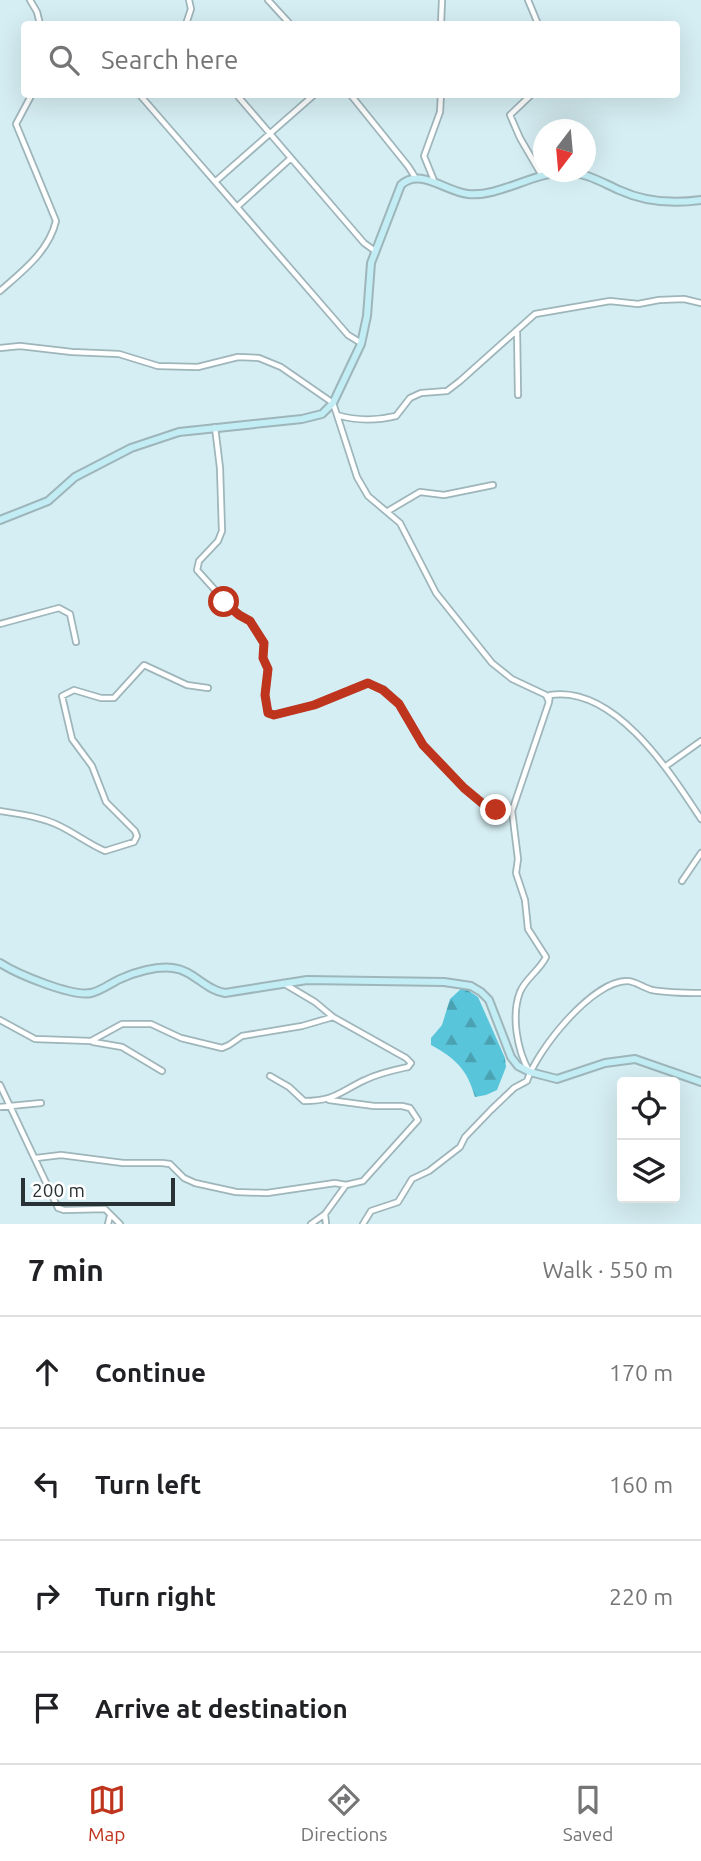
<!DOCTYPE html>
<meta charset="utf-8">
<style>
body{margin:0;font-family:Ubuntu,sans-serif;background:#f6f6f6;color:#202124}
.controls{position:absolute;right:21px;bottom:21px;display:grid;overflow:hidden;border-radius:7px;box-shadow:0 7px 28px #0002}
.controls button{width:63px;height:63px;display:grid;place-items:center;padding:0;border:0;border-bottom:2px solid #e0e0e0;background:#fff;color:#202124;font:35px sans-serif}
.compass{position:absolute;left:533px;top:119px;width:63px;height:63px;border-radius:50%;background:#fff;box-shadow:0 7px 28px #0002;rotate:196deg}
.scale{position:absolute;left:21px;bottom:18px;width:154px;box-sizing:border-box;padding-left:7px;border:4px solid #283133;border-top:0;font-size:19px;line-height:24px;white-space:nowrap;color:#283133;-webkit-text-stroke:5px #fff;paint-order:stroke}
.stop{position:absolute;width:21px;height:21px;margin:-16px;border:5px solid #bf341c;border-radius:50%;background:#fff}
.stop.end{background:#bf341c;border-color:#fff;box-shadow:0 2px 7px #0008}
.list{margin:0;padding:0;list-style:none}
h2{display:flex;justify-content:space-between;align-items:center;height:91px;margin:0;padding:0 28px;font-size:30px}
h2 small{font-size:23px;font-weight:400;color:#757577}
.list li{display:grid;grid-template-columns:46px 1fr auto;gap:21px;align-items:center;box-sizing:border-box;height:112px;padding:0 28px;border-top:2px solid #e0e0e0}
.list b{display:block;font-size:26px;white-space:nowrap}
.list em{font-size:23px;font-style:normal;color:#757577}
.icon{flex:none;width:38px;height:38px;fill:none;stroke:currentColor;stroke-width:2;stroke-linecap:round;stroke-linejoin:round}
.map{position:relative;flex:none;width:701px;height:1224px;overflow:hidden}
.search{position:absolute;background:#fff;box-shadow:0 7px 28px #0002;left:21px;right:21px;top:21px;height:77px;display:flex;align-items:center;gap:18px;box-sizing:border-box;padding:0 24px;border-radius:7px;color:#757577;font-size:26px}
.sheet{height:539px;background:#fff}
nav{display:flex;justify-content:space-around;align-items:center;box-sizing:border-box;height:98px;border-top:2px solid #e0e0e0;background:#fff;font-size:19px;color:#757577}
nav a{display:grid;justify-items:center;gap:4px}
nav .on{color:#bf341c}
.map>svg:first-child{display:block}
</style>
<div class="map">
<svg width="701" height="1224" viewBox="0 0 701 1224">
<defs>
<pattern id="forest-firs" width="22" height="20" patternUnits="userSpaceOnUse" patternTransform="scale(1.75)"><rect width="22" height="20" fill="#59c5da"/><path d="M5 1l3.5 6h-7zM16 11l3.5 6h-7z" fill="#4aa1b1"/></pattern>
</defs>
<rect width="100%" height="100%" fill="#d5eef3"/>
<path fill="url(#forest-firs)" d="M463,987L478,997L505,1058L506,1067L497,1090L486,1095L475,1097C467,1069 456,1059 431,1045V1038L442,1025L450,999Z"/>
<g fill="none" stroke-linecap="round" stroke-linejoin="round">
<defs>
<path id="street" d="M30,0L37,12L40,24
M268,0L290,24
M528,0L538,24
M186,24L191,9L189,0
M441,24L442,0
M139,94L348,335L361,343
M236,94L364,243L375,251
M350,94L408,166L415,177
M532,94L510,115L520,138L541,174
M216,181L315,94
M435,183L424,156L440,112L441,94
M238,206L291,158
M0,291C23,271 49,251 56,221L16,124L32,94
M517,330L518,395
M0,348L20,346L72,352L119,354L158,366L198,367L238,357L259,358L281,367L333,403L337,415C357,421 375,421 396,416L410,398L421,393L447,391L460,381L535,314L610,301L638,304L659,300L684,299L701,303
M337,415L357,477L368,496L400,523L436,593L492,663L512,679L546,695L549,702L512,811L518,859L516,873L525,900L528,929L546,957C540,970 525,979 520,992C511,1015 517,1050 529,1071
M215,427L220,468L222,531L218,541L199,561L197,570L233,610L250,621L264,644L263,658L268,669L265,695L268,713L274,715L314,705L367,683L383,689L399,704L423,745L464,788L488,808L496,810L513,808
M388,511L420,492L444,495L493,485
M0,624L59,608L70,614L76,642
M549,701L550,695C615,685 670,772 701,819
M666,766L701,741
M0,811C20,814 42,817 60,826C76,834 89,844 105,851L134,842L137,836L135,831L106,802L92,766L72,739L62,696L74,690L101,698H114L144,665L187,685L208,688
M682,881L701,853
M0,1020L35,1039L91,1041L122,1024H151L181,1038L222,1048L229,1045L242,1036L302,1026L333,1017
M93,1042L122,1047L162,1071
M270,1076L289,1087L304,1101C335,1101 339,1092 365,1080C379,1073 394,1070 408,1067L411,1063L406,1058L333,1017L315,1002L283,983
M0,1085L58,1208L64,1210L105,1209L120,1224
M0,1107L41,1103
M36,1158L61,1155L123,1163H162L170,1164L184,1178L195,1183L236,1192L267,1193L335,1183L346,1185L363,1181L418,1120L410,1108L402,1106H374L329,1100
M325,1214L326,1224
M108,1224L110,1216
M311,1224L325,1214L346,1185
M363,1224L371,1211L398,1202L412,1179L429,1171L460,1147L465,1137L491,1110L514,1088L527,1081C537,1050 592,981 627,981C635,981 644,988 652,990C668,993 685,993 701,993"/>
<path id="secondary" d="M567,172C587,173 601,182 619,190C645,202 673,204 701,200
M0,520L48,501L75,477L131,448L179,432L302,419L322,414L333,403L361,344L367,316L371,263L401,185C420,167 446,192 468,194C499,197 532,173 564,172
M0,963C17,974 72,997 91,993C101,991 111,983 120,979C135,972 156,966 173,968C193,970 205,990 225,993L307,980L444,982L471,986L481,992L489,1000L511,1057L518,1066L530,1072L557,1079L605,1063L635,1059L701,1082"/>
</defs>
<use href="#street" stroke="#9eb5ba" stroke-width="8"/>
<use href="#secondary" stroke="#9eb5ba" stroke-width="10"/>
<use href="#street" stroke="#fff" stroke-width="4.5"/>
<use href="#secondary" stroke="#c2edf5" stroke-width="6"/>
</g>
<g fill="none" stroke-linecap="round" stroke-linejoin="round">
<path stroke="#bf341c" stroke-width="9" d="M224,602L239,615L250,621L264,643L263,658L268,669L265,695L268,713L274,715L314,705L368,683L383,690L399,704L423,745L464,788L488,808L496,810"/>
</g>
</svg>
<div class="controls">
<button><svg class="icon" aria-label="locate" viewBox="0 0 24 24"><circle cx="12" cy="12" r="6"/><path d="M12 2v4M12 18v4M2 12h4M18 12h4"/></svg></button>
<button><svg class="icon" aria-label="layers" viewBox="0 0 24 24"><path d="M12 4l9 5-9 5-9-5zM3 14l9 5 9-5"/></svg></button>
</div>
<svg class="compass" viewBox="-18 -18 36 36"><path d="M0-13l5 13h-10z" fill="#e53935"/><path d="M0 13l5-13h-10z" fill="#757577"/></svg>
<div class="scale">200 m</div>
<div class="stop" style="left:224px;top:602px"></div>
<div class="stop end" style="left:496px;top:810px"></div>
<div class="search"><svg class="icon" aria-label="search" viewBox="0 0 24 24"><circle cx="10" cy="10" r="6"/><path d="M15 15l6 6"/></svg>Search here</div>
</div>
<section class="sheet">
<h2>7 min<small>Walk · 550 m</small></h2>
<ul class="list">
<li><svg class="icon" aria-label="ahead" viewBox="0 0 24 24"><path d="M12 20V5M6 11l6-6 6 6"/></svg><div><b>Continue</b></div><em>170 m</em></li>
<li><svg class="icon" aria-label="left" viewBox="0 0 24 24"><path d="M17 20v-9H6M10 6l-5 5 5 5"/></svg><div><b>Turn left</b></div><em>160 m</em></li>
<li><svg class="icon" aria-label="right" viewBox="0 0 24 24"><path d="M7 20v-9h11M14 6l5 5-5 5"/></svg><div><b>Turn right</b></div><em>220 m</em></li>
<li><svg class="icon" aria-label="arrive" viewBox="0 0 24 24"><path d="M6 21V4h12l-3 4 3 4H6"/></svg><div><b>Arrive at destination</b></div></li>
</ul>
</section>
<nav>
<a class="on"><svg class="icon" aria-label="map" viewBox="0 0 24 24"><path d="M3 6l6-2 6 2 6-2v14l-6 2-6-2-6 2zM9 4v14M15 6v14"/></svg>Map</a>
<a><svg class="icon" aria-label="directions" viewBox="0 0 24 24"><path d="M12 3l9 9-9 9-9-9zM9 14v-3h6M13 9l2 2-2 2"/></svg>Directions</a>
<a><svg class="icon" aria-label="saved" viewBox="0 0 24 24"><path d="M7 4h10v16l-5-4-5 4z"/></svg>Saved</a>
</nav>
